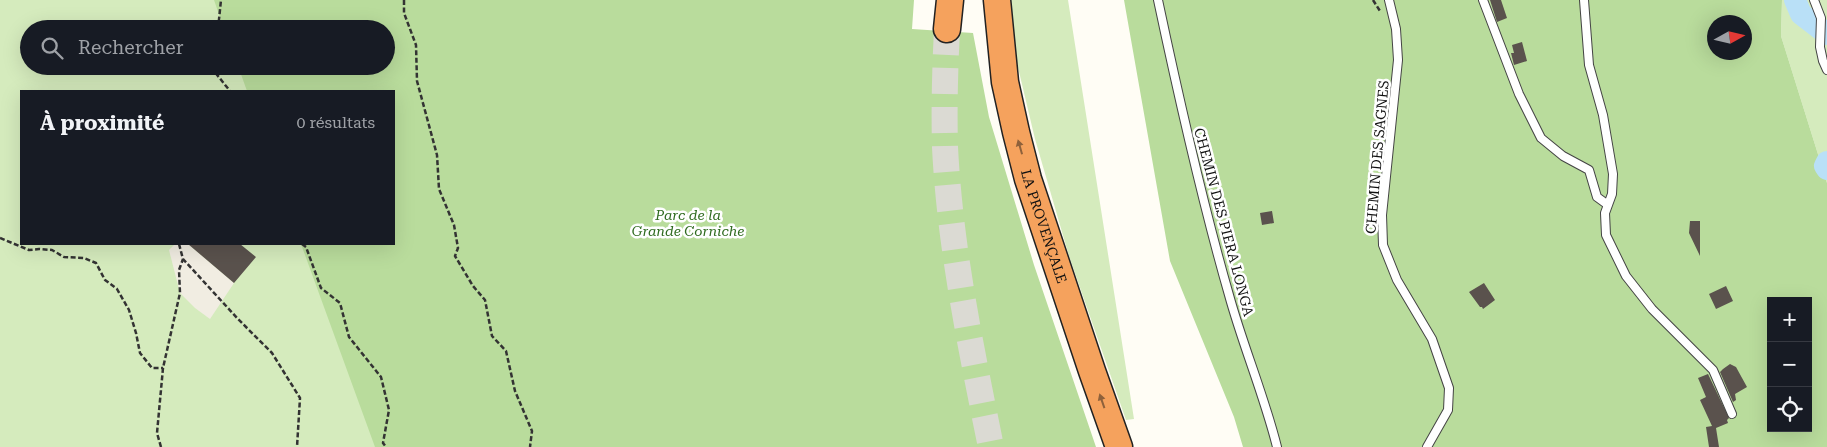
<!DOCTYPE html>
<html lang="fr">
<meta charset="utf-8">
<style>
body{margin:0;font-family:"Roboto Serif",serif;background:#20242c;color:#f1f3f6}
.controls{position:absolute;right:15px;bottom:15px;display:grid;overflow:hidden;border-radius:0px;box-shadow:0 5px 20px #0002}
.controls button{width:45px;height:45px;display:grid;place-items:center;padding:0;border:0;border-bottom:1px solid #363941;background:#171b24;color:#f1f3f6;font:25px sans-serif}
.compass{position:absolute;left:1707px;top:15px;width:45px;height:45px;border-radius:50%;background:#171b24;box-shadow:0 5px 20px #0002;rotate:82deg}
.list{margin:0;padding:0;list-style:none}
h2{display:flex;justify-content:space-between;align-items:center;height:65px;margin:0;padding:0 20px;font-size:21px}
h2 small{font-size:16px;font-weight:400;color:#9ea1a6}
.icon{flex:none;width:28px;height:28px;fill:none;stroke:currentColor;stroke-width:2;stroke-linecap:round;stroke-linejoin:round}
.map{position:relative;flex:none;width:1827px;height:447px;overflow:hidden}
.search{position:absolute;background:#171b24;box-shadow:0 5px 20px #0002;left:20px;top:20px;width:375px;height:55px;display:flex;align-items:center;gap:12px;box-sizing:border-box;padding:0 18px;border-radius:28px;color:#9ea1a6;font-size:19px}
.panel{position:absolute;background:#171b24;box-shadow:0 5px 20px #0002;left:20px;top:90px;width:375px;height:155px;border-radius:0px}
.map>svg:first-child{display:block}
</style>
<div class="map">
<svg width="1827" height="447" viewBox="0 0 1827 447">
<rect width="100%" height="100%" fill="#fffdf5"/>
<path fill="#d5ebbd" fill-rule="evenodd" d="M0,0H904L1004,447H0ZM29,29H386V66H29ZM21,91H394V244H21Z
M1011,0H1068L1134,419L1126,420L1069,256L1035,139L1016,59Z
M1782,0H1827V183L1781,36Z"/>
<path fill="#b9dc9c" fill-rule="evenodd" d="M214,0H914L912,29L973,33L989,117L1034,265L1096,447H375L301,244H394V91H247L238,66H386V29H224Z
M1124,0H1782L1781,36L1827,183V447H1243L1234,417L1170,261ZM1714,22H1744V52H1714ZM1771,301H1808V428H1771Z"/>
<path fill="#f1ede2" d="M175,244H188L234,283L210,319L195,308L180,293L169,250Z"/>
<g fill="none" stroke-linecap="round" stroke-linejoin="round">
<path stroke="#b9e0f7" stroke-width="22" d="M1795,0L1801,14L1827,34
M1827,162L1825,166L1827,169"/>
</g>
<path fill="#5a524d" d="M1490,0H1501L1507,18L1497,22Z
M1522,42L1527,61L1514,65L1511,53H1514L1512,45Z
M1272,211L1274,223L1262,225L1260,213Z
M1690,221H1700V256L1689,233Z
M188,244H240L256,257L234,283Z
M1484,283L1495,300L1483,309L1482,307H1480L1469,292Z
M1726,286L1733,301L1716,309L1709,294Z
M1730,364L1736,367L1747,387L1735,394L1736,400L1733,402L1720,372L1723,369Z
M1708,374L1729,418L1727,420L1728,423L1716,428L1719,447H1709L1706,427L1712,426L1700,400L1706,397L1698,378Z"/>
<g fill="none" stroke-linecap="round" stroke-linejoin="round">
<path stroke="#dbdad3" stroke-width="26" stroke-dasharray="26 13" stroke-linecap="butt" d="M947,29C945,68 944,108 945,147C950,248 971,348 991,447"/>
<defs>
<path id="service" d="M1158,0C1179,99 1201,198 1229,295C1243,346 1264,395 1277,447
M1389,0L1396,29L1398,60L1382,215L1383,245L1397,280L1432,339L1449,388L1448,410L1427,447
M1483,0L1519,94L1541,138L1563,156L1589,170L1597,197L1608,205
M1584,0L1589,65L1603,115L1613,174L1612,194L1605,213L1606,235L1626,276L1652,309L1713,370L1732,414
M1814,0L1821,18L1820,47L1823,61L1827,70"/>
<g id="motorway">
<path id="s1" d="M997,0L1005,82L1016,132L1028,179L1092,371L1119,447"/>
<path d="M947,29L950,0"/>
</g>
</defs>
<use href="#service" stroke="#444" stroke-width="10"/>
<use href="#motorway" stroke="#222" stroke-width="29"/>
<path stroke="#333" stroke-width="2.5" stroke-dasharray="5 2.5" stroke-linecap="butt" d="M404,0V13L416,45L417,81L437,155L439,189L454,225L458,248L455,256L473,286L485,300L492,336L506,351L515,391L532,431L530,447
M1373,0L1380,11
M218,29L221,0
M214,66V71L230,91
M0,238L29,250L39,249L52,250L64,257L84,258L96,263L105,280L117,289L129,310L136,333L140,353L152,368H163
M179,244L183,259L238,319L272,353L300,398L297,447
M302,244L306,247L321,288L340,303L349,337L381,377L389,410L383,443L386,447
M161,447L157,433L163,368L180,293L179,270L183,259"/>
<use href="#service" stroke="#fff" stroke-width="8"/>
<use href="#motorway" stroke="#f5a25d" stroke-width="26"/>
</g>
<defs><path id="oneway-solid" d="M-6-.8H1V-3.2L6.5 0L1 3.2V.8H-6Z" transform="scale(1.25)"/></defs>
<g fill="#8e613b">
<use href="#oneway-solid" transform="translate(1020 147) rotate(-106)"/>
<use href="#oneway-solid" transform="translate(1102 401) rotate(-109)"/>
</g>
<g text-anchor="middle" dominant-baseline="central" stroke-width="5" stroke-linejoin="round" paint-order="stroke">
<g font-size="14" fill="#111" stroke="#fff">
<text transform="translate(1377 157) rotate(-85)">CHEMIN DES SAGNES</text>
<text transform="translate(1224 222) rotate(75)">CHEMIN DES PIERA LONGA</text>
<text stroke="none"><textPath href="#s1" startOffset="232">LA PROVENÇALE</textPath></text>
</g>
<g font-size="14" font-style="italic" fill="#2f6b1f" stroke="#fff">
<text x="688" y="215">Parc de la<tspan x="688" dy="16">Grande Corniche</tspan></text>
</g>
</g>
</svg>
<div class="controls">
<button>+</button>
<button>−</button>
<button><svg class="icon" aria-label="locate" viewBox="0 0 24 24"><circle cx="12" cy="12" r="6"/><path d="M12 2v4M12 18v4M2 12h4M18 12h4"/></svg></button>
</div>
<svg class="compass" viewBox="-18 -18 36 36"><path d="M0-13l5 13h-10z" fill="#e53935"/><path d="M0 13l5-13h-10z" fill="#9ea1a6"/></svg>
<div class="search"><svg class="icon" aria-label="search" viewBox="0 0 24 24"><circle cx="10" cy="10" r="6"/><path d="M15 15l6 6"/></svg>Rechercher</div>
<section class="panel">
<h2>À proximité<small>0 résultats</small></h2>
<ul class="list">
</ul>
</section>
</div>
